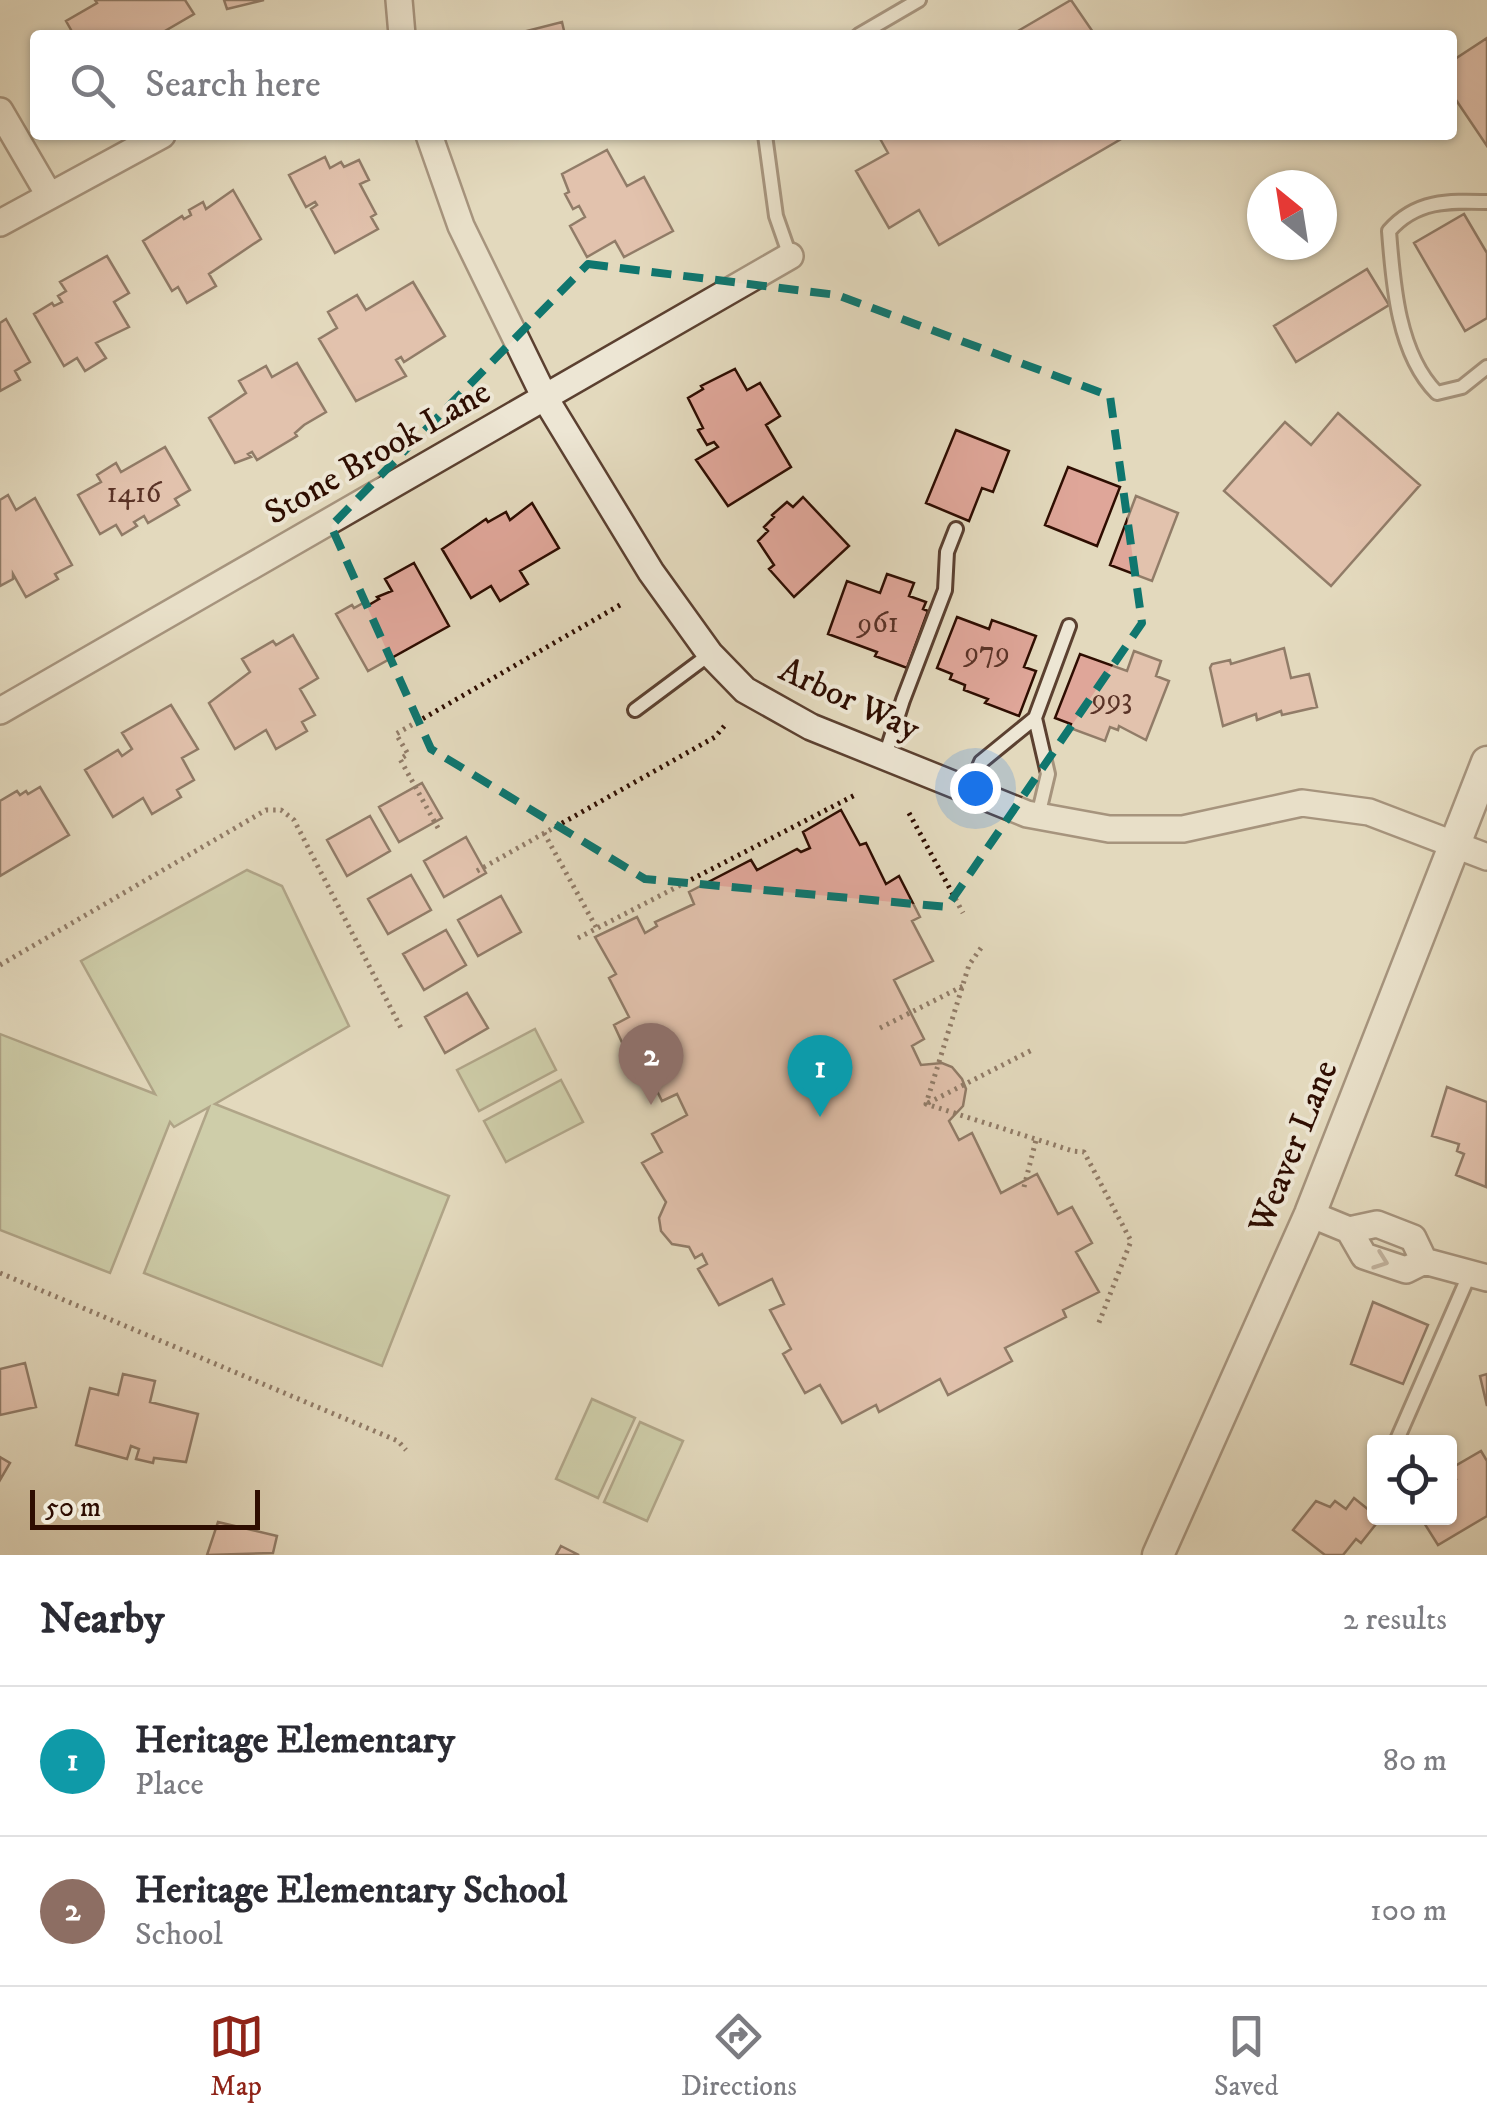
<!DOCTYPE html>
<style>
body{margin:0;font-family:"IM FELL DW Pica",serif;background:#f2f2f3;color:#2b2b33}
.controls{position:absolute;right:30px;bottom:30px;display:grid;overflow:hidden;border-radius:10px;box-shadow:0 2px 8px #0004}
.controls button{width:90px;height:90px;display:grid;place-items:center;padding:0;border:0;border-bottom:2px solid #e1e1e2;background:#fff;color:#2b2b33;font:50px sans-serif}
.compass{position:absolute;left:1247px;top:170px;width:90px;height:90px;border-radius:50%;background:#fff;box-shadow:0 2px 8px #0004;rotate:330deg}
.scale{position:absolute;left:30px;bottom:25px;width:230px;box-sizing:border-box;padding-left:10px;border:5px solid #2e0d01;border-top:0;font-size:28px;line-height:35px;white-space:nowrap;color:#2e0d01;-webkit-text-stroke:8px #ede6d4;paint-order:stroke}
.you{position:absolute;left:975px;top:788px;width:35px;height:35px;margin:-25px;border:8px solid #fff;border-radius:50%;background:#1a73e8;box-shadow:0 0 0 15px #1a73e833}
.badge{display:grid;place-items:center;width:65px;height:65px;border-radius:50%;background:#8f2418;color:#fff;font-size:32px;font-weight:700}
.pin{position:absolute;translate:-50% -82px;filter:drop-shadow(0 2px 5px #0008)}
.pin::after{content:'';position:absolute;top:52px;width:35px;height:30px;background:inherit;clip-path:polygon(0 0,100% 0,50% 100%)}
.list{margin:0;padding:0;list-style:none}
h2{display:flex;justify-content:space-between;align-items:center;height:130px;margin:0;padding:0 40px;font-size:42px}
h2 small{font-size:32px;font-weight:400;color:#7c7c81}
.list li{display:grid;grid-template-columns:65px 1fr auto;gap:30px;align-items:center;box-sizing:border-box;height:150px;padding:0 40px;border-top:2px solid #e1e1e2}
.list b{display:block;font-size:38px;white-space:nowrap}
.list p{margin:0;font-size:32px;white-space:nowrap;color:#7c7c81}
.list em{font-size:32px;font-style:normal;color:#7c7c81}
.icon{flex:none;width:55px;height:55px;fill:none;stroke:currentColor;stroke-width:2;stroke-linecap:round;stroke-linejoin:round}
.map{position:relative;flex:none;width:1487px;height:1555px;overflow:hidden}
.search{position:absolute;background:#fff;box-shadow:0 2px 8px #0004;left:30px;right:30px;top:30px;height:110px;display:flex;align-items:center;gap:25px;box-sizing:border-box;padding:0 35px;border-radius:10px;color:#7c7c81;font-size:38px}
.sheet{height:430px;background:#fff}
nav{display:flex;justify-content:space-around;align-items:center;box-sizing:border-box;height:140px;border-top:2px solid #e1e1e2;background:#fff;font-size:28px;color:#7c7c81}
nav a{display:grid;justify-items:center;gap:5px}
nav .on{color:#8f2418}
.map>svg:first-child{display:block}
</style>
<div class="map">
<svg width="1487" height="1555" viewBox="0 0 1487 1555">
<rect width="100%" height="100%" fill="#e3d9bd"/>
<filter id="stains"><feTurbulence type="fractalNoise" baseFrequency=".002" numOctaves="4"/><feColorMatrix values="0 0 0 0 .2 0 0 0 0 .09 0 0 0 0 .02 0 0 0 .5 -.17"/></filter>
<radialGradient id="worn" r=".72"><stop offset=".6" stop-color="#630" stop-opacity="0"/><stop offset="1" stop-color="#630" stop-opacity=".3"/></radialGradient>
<path fill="#b4bf90" stroke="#716648" stroke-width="2.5" d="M247,870L282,886L349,1026L215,1104L449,1196L382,1366L144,1273L209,1107L174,1127L170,1122L110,1273L0,1230V1034L155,1094L81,961Z
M535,1029L556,1070L479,1111L457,1070Z
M561,1080L583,1122L506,1162L484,1121Z
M592,1399L635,1418L598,1498L556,1479Z
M640,1422L683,1441L647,1521L604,1502Z"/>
<path fill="#dfa699" stroke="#2e0d01" stroke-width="2.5" d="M95,0H185L194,14L158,35H74L66,21L97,3Z
M224,0H264L227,9Z
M1071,0L1095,35H1011Z
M562,22L565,35H511Z
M1487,38V146L1452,94V61Z
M878,135H1128L939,245L919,210L889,228L856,171L888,153Z
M607,150L627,186L644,177L673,231L624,257L615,241L587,257L570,226L585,217L579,206L573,209L565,194L569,192L562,174Z
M325,157L330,168L341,162L344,167L359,160L369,180L360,184L376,214L371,217L378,229L335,253L311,209L317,205L315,202L306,207L289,175Z
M233,190L261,239L209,274L216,286L187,303L178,287L172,291L143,241L182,216L184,219L191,215L189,210L203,202L206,209Z
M1464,214L1487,253V318L1465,331L1414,243Z
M107,256L129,293L114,302L129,327L96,343L106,358L85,371L77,358L64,366L34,314L52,303L54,306L62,302L58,296L66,291L60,282Z
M1367,269L1389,305L1296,362L1274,326Z
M413,282L445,336L404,362L401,357L396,360L406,376L356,401L319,339L337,328L328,312L357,295L366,310Z
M6,319L30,362L15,371L20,380L0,391V323Z
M297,363L326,412L304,425L295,433L297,436L257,460L252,452L248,454L251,457L235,463L209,418L246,393L239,381L266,366L272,377Z
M735,369L747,390L760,383L780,416L766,425L791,467L728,506L696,460L718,447L714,442L707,445L698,430L703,428L688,398L703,389L701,386Z
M1338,413L1420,485L1331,586L1224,491L1285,422L1311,445Z
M956,430L1009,451L993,492L982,488L969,521L926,503Z
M165,447L190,490L175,499L179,505L148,523L144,516L134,522L137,526L122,535L116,525L100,534L78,495L101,482L97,475L116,463L121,472Z
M1068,467L1120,487L1097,546L1045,525Z
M8,495L16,510L35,498L72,565L55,574L58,579L26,597L13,574V579L0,586V500Z
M1136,496L1178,513L1152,581L1110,565Z
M803,497L849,546L794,597L769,569L774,565L758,541L768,531L764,527L774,517L772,515L787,502L793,507Z
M532,503L559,548L520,571L528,584L500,601L491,586L471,598L442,549L486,519L488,522L506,512L510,520Z
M414,563L449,626L368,671L336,614L352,605L354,608L365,602L367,606L379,599L377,597L392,591L385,579Z
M887,574L914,583L909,596L926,602L923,609L928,611L907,668L875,656L877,652L828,634L847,581L880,593Z
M957,617L989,629L992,620L1036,636L1024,667L1036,671L1019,716L985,703L988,699L964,690L965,685L950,679L952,674L937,668Z
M293,635L318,678L300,689L315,715L302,722L307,731L276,749L266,730L235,749L209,703L250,672L242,659L273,641L276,645Z
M1284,648L1291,678L1309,674L1317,707L1282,715L1281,711L1257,720L1256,714L1223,726L1210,668L1212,664L1230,660L1231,664Z
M1134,651L1161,661L1156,676L1169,681L1146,740L1119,726L1118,730L1110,727L1105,741L1070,728L1071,724L1055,718L1080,654L1127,671Z
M171,705L198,749L182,758L194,780L177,790L181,797L152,814L143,798L113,817L85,770L118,750L122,756L132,749L122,733Z
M422,783L442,818L399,842L379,807Z
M40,787L69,835L0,876V801L17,791L20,795L26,791L28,794Z
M841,810L860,845L866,843L886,884L899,876L920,917L912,921L933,961L894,980L924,1039L912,1046L921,1065L942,1063L952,1067L962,1079L966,1089L963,1106L949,1121L959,1140L972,1133L1001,1193L1037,1174L1058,1214L1072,1207L1092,1243L1076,1252L1099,1292L1063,1310L1066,1317L1005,1348L1012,1361L948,1395L940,1379L879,1412L876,1405L842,1423L820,1385L805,1393L783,1354L791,1349L770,1310L784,1304L772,1279L719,1305L698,1269L707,1264L702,1254L695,1258L689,1247L672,1244L661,1231L659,1218L666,1202L642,1163L662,1152L652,1134L687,1115L677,1094L662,1101L641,1059L632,1064L614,1025L629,1017L609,978L616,974L595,937L637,917L645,933L657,926L655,922L694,904L689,892L751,860L757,870L797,849L801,852L810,848L803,832Z
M370,816L390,851L347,876L327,840Z
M466,837L486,873L444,897L424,861Z
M411,875L431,910L388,934L368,899Z
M501,896L521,932L478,956L458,920Z
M446,930L466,965L424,990L403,954Z
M467,993L488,1028L445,1053L425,1017Z
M1447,1087L1487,1102L1486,1187L1456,1175L1464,1154L1457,1151L1459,1144L1432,1136Z
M1373,1302L1428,1325L1403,1384L1351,1364Z
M25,1363L36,1407L0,1415V1369Z
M123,1374L155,1381L150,1402L198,1414L186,1462L154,1458L153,1463L136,1459L139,1449L131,1446L127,1459L76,1445L90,1388L118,1395Z
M1487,1374V1406L1480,1376Z
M1481,1451L1487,1461V1516L1438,1545L1421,1518H1450V1483L1456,1479L1450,1469Z
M0,1457L10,1463L0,1480Z
M1354,1498L1380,1519L1361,1543L1356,1539L1343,1555H1325L1293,1530L1316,1501L1330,1507L1335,1501L1346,1509Z
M218,1522L277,1536L273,1553L207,1555Z
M561,1546L579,1555H556Z"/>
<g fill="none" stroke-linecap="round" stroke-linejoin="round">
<defs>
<path id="service" d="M859,35L919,0
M765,135L776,216L790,256
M1487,202C1448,201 1416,200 1389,231C1393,284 1398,354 1437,393L1462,387L1487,367
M635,710L710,654
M1035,718L1069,626
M885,756L903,700L945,590L947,552L956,529
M969,790L981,762L1035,718L1048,774L1038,816
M1396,1442L1470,1273"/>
<path id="minor" d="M399,0L402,35
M0,111L49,195
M429,135L461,226L545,398L651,572L710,654L745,690L811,727L1027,814L1109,829H1183L1302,803L1369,812L1487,857
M0,223L162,135
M0,711L790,256
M1310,1214L1349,1230L1377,1224L1413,1238L1424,1261
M1349,1230L1364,1256L1406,1270L1424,1261L1487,1278"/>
<path id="tertiary" d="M1158,1555L1310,1214L1487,762"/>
</defs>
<use href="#service" stroke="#5b4030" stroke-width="18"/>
<use href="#minor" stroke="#5b4030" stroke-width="30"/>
<use href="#tertiary" stroke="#5b4030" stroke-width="35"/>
<path stroke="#2e0d01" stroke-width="5" stroke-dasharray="2.5 5" stroke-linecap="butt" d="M909,813L963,913
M438,828L400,759L408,754L396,734L620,605
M544,833L596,927
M477,871L715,737L726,724
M578,938L857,794
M981,948L969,965L926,1104L1073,1151L1084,1152L1131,1241L1098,1325
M0,965L266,810H281L294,820L401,1028
M880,1028L963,986
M928,1103L1032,1050
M1024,1187L1036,1140
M0,1273L398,1441L406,1450"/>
<use href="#service" stroke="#ede6d4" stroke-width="12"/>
<use href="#minor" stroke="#ede6d4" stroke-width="25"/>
<use href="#tertiary" stroke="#ede6d4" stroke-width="30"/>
</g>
<defs><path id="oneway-chevron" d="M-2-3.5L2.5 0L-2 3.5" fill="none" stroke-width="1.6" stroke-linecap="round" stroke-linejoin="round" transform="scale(2.5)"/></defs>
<use stroke="#978475" href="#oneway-chevron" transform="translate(1381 1261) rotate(20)"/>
<path d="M0 0H1487V1555H0ZM588,264L837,295L1110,396L1142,623L947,907L645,879L431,749L331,526Z" fill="#e3d9bd" fill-opacity=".55" fill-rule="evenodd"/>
<path fill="none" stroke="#0f766e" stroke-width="8" stroke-dasharray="20 12" stroke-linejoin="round" d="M588,264L837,295L1110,396L1142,623L947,907L645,879L431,749L331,526Z"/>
<g text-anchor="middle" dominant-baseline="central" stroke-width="8" stroke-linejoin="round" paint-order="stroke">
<g font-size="30" fill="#5a3327">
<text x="134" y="493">1416</text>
<text x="878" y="623">961</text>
<text x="987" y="652">979</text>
<text x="1112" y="699">993</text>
</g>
<g font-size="35" fill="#2e0d01" stroke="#ede6d4">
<text transform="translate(378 453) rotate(-30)">Stone Brook Lane</text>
<text transform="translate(849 700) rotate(25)">Arbor Way</text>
<text transform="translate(1294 1147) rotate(-68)">Weaver Lane</text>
</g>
</g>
<rect width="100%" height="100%" filter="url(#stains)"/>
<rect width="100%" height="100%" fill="url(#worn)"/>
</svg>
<div class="controls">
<button><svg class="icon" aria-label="locate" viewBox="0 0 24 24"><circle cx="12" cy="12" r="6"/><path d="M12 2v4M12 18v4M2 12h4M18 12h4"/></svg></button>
</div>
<svg class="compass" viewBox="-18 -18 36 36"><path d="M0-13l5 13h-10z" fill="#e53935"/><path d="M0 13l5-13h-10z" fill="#7c7c81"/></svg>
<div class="scale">50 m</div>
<div class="you"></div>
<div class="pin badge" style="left:820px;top:1117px;background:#0f9aa8">1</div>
<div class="pin badge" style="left:651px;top:1105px;background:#8d6e63">2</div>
<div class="search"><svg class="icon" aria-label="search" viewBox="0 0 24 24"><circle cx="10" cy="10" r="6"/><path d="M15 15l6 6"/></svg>Search here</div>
</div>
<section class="sheet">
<h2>Nearby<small>2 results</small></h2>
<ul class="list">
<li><span class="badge" style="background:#0f9aa8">1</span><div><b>Heritage Elementary</b><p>Place</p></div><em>80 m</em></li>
<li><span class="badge" style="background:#8d6e63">2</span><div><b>Heritage Elementary School</b><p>School</p></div><em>100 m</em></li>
</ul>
</section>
<nav>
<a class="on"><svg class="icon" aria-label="map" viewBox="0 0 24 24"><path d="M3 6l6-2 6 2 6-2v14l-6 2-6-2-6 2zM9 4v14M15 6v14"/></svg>Map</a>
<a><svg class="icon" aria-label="directions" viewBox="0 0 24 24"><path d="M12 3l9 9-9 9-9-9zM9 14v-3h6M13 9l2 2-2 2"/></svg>Directions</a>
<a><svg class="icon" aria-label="saved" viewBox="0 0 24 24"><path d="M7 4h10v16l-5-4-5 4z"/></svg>Saved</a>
</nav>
